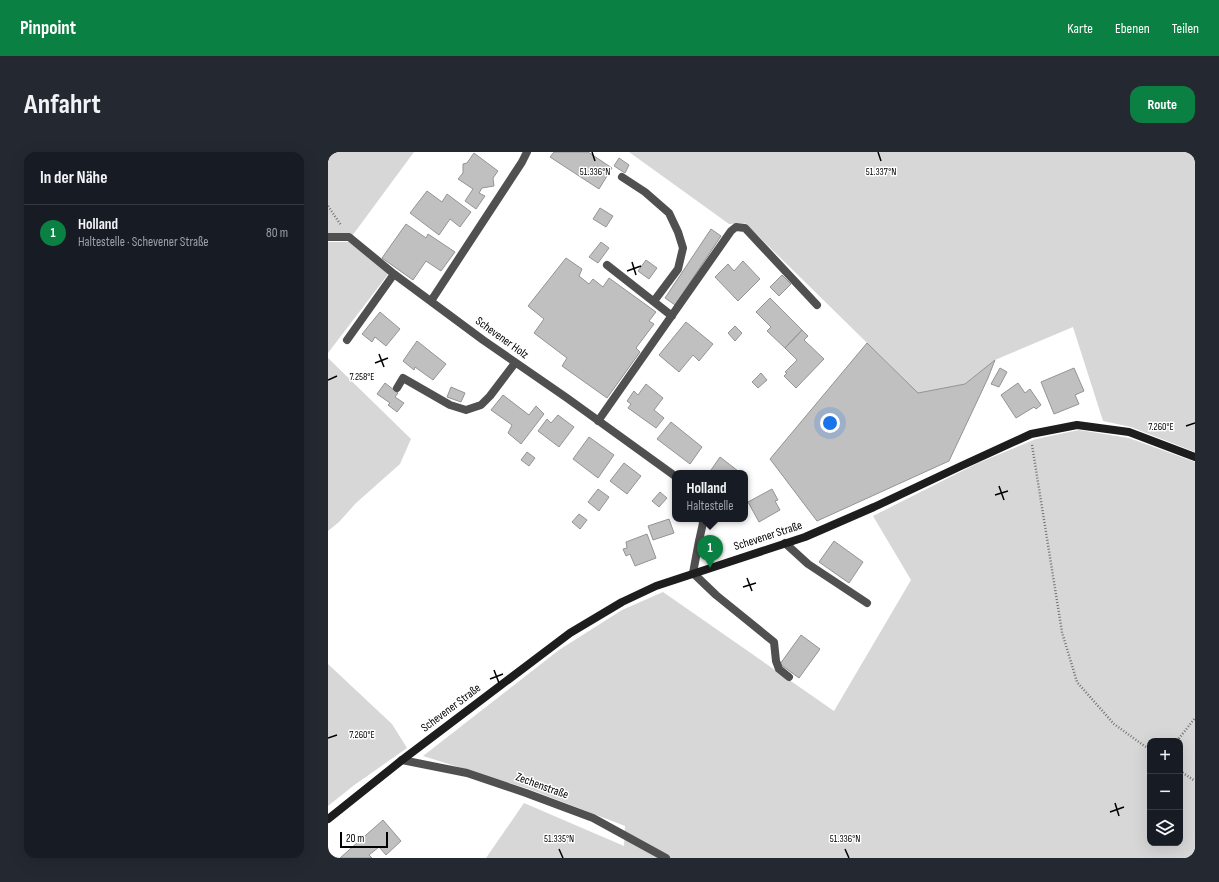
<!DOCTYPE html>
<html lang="de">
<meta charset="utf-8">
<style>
body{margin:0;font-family:"Sofia Sans Condensed",sans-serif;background:#242831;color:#f1f3f6}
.controls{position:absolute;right:12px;bottom:12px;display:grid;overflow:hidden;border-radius:8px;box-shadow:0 4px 16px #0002}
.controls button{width:36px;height:36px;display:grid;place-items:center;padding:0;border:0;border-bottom:1px solid #363941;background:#171b24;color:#f1f3f6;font:20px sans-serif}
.scale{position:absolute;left:12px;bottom:10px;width:48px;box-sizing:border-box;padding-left:4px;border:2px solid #000;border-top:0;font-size:11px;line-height:14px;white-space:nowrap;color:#000;-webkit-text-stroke:3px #fff;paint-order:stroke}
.you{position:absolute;left:502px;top:271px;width:14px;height:14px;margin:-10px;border:3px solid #fff;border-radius:50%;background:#1a73e8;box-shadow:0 0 0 6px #1a73e833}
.badge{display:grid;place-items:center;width:26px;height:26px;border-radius:50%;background:#0b8043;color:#fff;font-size:13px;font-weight:700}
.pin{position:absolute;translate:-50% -33px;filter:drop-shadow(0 1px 2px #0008)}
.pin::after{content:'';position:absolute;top:21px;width:14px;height:12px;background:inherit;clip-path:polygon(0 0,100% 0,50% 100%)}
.popup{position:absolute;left:344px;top:318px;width:76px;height:52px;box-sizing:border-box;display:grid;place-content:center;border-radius:8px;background:#171b24;filter:drop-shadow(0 1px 3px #0005);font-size:13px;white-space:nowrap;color:#9ea1a6}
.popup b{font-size:15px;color:#f1f3f6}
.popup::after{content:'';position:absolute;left:50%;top:100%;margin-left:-8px;border:8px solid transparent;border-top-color:#171b24}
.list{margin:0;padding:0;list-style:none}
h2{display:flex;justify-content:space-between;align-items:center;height:52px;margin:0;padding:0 16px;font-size:17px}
h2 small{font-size:13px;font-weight:400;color:#9ea1a6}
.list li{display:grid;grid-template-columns:26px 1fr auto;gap:12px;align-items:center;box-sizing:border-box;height:56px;padding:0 16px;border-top:1px solid #363941}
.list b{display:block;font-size:15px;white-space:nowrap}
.list p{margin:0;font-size:13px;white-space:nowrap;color:#9ea1a6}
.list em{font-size:13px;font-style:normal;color:#9ea1a6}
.icon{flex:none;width:22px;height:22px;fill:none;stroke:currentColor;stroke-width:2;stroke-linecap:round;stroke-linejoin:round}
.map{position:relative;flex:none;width:867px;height:706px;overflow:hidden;border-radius:12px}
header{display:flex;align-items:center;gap:24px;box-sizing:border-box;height:56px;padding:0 20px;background:#0b8043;color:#fff}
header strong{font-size:19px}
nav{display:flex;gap:22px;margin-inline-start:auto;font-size:14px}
.intro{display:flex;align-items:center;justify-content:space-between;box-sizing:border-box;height:96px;padding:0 24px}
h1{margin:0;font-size:28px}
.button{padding:10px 18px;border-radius:12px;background:#0b8043;color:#fff;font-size:14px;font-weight:700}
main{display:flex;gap:24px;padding:0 24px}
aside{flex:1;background:#171b24;border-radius:12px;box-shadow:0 4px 16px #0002}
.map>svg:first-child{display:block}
</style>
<header>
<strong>Pinpoint</strong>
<nav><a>Karte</a><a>Ebenen</a><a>Teilen</a></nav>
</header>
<div class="intro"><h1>Anfahrt</h1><a class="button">Route</a></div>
<main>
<aside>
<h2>In der Nähe<small></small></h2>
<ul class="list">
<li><span class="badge">1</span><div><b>Holland</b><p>Haltestelle · Schevener Straße</p></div><em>80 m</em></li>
</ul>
</aside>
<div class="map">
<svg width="867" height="706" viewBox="0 0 867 706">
<rect width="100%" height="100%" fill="#fff"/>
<path fill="#d7d7d7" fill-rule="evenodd" d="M0,0H86L24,84L0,81Z
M301,0H867V300L803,275L775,269L745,175L667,208L637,232L590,241L417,71L401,72Z
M0,90H22L61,121L0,201Z
M0,206L83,287L72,312L28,351L11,370L0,379Z
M751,278L801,286L867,310V706H158L196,651L296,694L297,674L201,637L95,604L231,498L294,458L335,440L506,559L583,428L545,364L648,312L708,287ZM822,589H852V691H822Z
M0,512L64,572L79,596L25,634L0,654Z"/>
<path fill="#c0c0c0" stroke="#949494" d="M226,0H260L284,16L271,37L222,5Z
M146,1L170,19L165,26L166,34L154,36L151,41L157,44L148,57L137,49L145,37L130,27L135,21V12L139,11Z
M291,6L301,13L297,21L286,14Z
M99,39L114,50L119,42L143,60L132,75L122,67L111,83L82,61Z
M272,56L285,64L278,75L265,67Z
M78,72L98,86L100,82L127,100L113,119L98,109L85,128L54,106Z
M383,77L393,84L347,153L337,146Z
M273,90L281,96L270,111L261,105Z
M238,106L254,117L251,124L261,132L265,127L275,135L281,126L328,160L321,169L326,172L308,196L312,200L279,246L234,214L239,206L206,181L216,167L200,154Z
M318,108L329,116L321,127L310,119Z
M415,109L432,127L410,149L387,125L400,112L406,119Z
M454,123L463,132L451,144L442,135Z
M442,146L474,178L457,196L439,179L443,175L428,160Z
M52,160L72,177L58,194L47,185L44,190L34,182Z
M358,170L385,192L371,209L365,203L351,220L331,203Z
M407,174L414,181L407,189L400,181Z
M474,178L480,184L476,188L496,207L468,236L456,224L459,221L457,220L469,208L457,196Z
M89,189L118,212L105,228L87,215L86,218L75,209Z
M539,191L590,241L637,232L667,208L660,226L621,309L489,369L442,307Z
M672,216L679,220L671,235L663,232Z
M746,216L756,239L747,243L751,252L726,262L713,230Z
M433,221L439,228L430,236L424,230Z
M57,231L70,241L67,245L76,251L69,260L60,253L62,251L49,242Z
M690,231L697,241L702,237L713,253L708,257L706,255L688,266L673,243Z
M318,232L335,246L326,258L336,266L328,276L300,256L303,252L299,249L306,239L310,243Z
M123,235L137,241L133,250L119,245Z
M175,243L201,263L208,254L216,262L193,292L180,281L184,273L163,258Z
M230,263L246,275L231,295L210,279L219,267L223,271Z
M343,270L374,295L362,312L329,287Z
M261,285L286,303L270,326L245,307Z
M199,300L207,306L201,314L193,308Z
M392,305L410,319L408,321H381Z
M296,311L313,324L299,342L282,329Z
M270,337L281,345L271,359L260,350Z
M444,337L450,348L447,349L452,358L431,370L420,350Z
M332,340L339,346L331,355L324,349Z
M251,362L259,368L252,377L244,370Z
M341,367L346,381L325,388L320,374Z
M319,382L328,406L307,414L302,402L298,404L295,397L299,396L298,390Z
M506,389L535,410L521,431L491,410Z
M473,483L492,497L471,526L452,512Z
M55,668L73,689L58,703L51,695L41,703L44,706H12Z"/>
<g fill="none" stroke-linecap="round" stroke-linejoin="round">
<path stroke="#727272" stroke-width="2.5" stroke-dasharray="1 2" stroke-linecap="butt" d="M0,54L13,73
M704,293L734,480L749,530L786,572L822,598
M849,589L867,566
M852,619L867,629"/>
<path stroke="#505050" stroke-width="8" d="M294,25L317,40L341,61L350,80L355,96L350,117L326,149
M0,85H21L66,122L155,188L239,246L347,324
M279,113L344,164
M103,149L194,10L199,0
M19,188L66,122
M69,236L75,226L122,253L138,258L153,253L162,244L187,211
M270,269L403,79L408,75L417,76L489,153
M374,367L375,371L371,389L365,421L388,443L446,490L448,509L451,517L461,525
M457,391L480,412L539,451"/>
<path stroke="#505050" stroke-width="8" d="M74,608L139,621L198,641L265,666L338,706"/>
<path stroke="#1d1d1d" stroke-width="8" d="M0,667L74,608L242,481L294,450L328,434L477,385L546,355L633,314L703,282L749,273L801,280L867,305"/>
</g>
<path fill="none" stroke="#000" stroke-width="1.5" d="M264,0L267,9M550,0L553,9M304,110L308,123M299,119L313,114M51,202L56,215M47,211L60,206M0,228L9,224M858,274L867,271M671,334L676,348M667,343L680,339M419,426L424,439M415,435L428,431M166,518L171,531M162,527L175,522M0,586L9,583M787,651L791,664M782,660L796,655M231,697L235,706M517,697L521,706"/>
<g text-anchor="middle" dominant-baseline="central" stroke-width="3" stroke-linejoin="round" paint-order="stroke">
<g font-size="12" fill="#000" stroke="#fff">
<text transform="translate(174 186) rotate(36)">Schevener Holz</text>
<text transform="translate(440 384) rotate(-18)">Schevener Straße</text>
<text transform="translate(123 556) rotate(-37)">Schevener Straße</text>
<text transform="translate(214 634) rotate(20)">Zechenstraße</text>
</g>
</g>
<g font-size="10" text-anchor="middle" fill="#000" stroke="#fff" stroke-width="3" stroke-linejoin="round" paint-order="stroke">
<text x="267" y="23">51.336°N</text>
<text x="553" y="23">51.337°N</text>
<text x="34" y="228">7.258°E</text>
<text x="833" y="278">7.260°E</text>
<text x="34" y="586">7.260°E</text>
<text x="231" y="690">51.335°N</text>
<text x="517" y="690">51.336°N</text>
</g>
</svg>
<div class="controls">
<button>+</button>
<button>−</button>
<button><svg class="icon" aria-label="layers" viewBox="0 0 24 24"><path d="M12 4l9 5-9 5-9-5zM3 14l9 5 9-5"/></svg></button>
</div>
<div class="scale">20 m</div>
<div class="you"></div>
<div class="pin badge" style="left:382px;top:416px">1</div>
<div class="popup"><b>Holland</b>Haltestelle</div>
</div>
</main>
